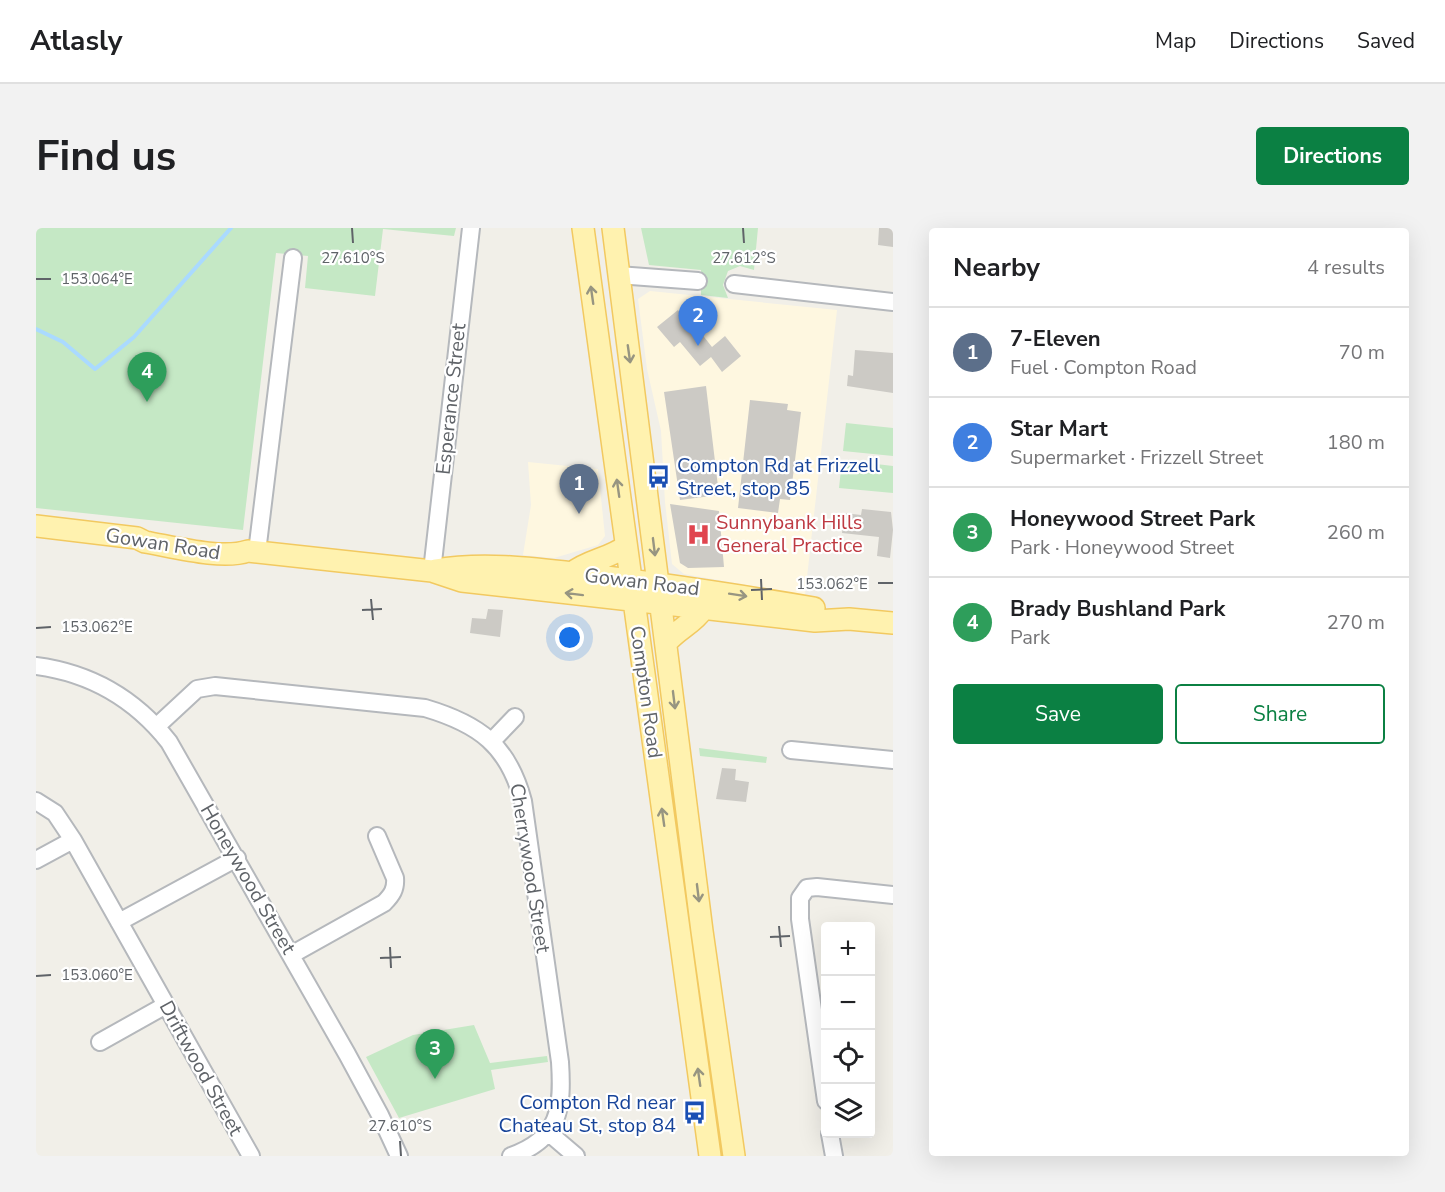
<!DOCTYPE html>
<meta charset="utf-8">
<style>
body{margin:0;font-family:"Nunito Sans",sans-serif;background:#f2f2f2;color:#202124}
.controls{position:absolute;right:18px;bottom:18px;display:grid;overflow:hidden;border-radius:6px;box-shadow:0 6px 24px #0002}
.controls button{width:54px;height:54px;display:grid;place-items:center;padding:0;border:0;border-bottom:2px solid #e0e0e0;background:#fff;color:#202124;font:30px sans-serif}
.you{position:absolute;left:534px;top:410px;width:21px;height:21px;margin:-15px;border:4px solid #fff;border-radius:50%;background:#1a73e8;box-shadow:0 0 0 9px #1a73e833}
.badge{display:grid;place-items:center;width:39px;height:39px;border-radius:50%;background:#0b8043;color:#fff;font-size:20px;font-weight:700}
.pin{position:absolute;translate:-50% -50px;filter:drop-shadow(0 2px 3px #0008)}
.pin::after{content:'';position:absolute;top:32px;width:21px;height:18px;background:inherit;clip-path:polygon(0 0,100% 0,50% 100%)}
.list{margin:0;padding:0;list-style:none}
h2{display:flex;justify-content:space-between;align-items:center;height:78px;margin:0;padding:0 24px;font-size:26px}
h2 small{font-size:20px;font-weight:400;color:#757577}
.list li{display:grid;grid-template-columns:39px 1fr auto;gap:18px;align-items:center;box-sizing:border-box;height:90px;padding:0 24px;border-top:2px solid #e0e0e0}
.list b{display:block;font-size:22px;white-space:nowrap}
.list p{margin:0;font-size:20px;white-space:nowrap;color:#757577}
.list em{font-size:20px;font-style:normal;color:#757577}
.actions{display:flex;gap:12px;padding:18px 24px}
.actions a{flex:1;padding:14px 0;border:2px solid #0b8043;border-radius:6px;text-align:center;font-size:21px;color:#0b8043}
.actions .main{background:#0b8043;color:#fff}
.icon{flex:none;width:33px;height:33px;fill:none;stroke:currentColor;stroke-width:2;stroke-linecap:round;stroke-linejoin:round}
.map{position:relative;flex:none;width:857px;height:928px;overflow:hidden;border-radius:6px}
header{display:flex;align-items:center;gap:36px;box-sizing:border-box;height:84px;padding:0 30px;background:#fff;border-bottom:2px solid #e0e0e0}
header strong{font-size:28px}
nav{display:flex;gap:33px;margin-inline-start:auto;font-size:21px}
.intro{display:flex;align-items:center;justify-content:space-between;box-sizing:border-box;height:144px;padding:0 36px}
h1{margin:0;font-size:42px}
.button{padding:15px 27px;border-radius:6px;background:#0b8043;color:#fff;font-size:21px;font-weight:700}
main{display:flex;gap:36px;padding:0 36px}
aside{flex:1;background:#fff;border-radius:6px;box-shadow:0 6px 24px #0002}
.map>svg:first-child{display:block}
</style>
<header>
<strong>Atlasly</strong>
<nav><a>Map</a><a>Directions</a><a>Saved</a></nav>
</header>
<div class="intro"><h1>Find us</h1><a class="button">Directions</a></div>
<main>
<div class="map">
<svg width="857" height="928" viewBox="0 0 857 928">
<rect width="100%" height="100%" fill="#f1efe8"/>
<path fill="#fef7e0" d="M614,63L801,82L769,367L648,346L636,336L629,274L625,203L611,141L602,71Z
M492,234L562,241L569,308L562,317L518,330L487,327L495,277Z"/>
<path fill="#c5e8c5" d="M0,0H420L418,8L347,1L339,68L269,60L272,28L240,25L207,302L0,280Z
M605,0H722L718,42L704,38L692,43L687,57L692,70L665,67V42L613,37Z
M810,195L857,200V228L807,223Z
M806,232L857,238V265L803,260Z
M663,520L731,529L730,535L664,528Z
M438,797L454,835L511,828L512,834L455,842L459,861L363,890L330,829L377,807Z"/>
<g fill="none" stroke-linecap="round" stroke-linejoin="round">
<path stroke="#aadaff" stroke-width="4" d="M0,101L27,114L59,141L98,109L195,0"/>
</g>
<path fill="#cccac5" d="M843,0H857V19L842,17Z
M642,82L658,103L661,100L676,119L689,108L705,128L686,144L675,129L664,138L644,114L638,119L621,99Z
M819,122L857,125V165L811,158L812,147L817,148Z
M670,158L683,267L644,272L628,164Z
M714,172L752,176L751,182L765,184L754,272L744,271L742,285L702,280Z
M634,276L683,283L688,339L652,340L644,335Z
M826,281L855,284L857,302L854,330L841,328L843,309L806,305L808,285L825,287Z
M452,381L467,382L464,409L434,405L436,390L450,391Z
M686,540L700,541L699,552L713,554L710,574L680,571Z"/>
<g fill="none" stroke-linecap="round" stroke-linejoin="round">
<defs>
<path id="minor" d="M582,47L662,53
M698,56L857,74
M221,324L257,30
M396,343L435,0
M0,438C54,445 99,471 133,514L311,826L344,887L363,928
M120,499L161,461L179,458L389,480C443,496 472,517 487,573L524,834C527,880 524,911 475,928
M456,513L479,489
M755,522L857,532
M0,573L19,585L37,612L215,928
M0,632L37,612
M83,694L201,630
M255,727L348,675C356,667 360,661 359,650L341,608
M64,814L130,777
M790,873L764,691V670L771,660L781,659L857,667
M513,905L540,928
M794,906L798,928"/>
<path id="major" d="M547,0L674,928
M577,0L666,703L698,928
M0,298L101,310L109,314C138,319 186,332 212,323L396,343L426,353L779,393L813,391L857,395
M399,342C453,333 508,342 562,348C635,357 706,368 778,380
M536,345C552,332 573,331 590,318
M631,414C642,401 658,395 667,381"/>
</defs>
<use href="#minor" stroke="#b5b8bc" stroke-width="20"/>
<use href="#major" stroke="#f2c960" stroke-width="24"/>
<use href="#minor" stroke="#fff" stroke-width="16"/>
<use href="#major" stroke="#fff2af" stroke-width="21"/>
</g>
<defs><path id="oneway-shaft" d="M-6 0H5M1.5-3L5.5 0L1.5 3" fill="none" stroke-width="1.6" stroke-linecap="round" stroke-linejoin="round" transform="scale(1.5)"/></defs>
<g stroke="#979581">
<use href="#oneway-shaft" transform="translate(556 67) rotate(-98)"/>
<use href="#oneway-shaft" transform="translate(593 126) rotate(82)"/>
<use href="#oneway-shaft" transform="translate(582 260) rotate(-98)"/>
<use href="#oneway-shaft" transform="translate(618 319) rotate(83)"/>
<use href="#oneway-shaft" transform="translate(538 366) rotate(-173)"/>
<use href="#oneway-shaft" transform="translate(702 367) rotate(9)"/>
<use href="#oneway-shaft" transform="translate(638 472) rotate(83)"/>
<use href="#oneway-shaft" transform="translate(627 589) rotate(-98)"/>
<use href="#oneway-shaft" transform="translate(662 665) rotate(83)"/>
<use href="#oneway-shaft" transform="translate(663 849) rotate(-98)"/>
</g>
<path fill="none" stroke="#5f6368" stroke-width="2" d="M316,0L317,15M707,0L708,15M0,51H15M725,351L726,372M842,355H857M715,362L736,361M335,371L337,392M326,382L346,381M0,400L15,399M743,698L745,719M734,709L754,708M354,719L355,740M344,730L365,729M0,748L15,747M364,913L365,928"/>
<defs>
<symbol id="bus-bare" viewBox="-9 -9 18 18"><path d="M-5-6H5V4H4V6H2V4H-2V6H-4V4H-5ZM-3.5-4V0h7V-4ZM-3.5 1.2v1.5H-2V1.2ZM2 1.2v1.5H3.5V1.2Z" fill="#1a4fb4" stroke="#fff" stroke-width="2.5" paint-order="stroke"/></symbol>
<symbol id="hospital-bare" viewBox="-9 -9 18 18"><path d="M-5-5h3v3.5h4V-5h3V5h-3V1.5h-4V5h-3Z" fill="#e0444e" stroke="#fff" stroke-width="2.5" paint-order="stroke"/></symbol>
</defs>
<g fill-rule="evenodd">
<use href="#bus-bare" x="606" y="232" width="33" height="33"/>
<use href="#hospital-bare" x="646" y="290" width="33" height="33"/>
<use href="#bus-bare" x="642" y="868" width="33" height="33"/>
</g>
<g text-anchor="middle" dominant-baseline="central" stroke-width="4.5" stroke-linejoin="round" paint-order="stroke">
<g font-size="20" fill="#5f6368" stroke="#fff">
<text transform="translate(415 171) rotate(-84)">Esperance Street</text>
<text transform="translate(127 316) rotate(9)">Gowan Road</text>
<text transform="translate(606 354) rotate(7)">Gowan Road</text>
<text transform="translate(610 464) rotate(82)">Compton Road</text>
<text transform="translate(494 640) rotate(81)">Cherrywood Street</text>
<text transform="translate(212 651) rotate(60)">Honeywood Street</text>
<text transform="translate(165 840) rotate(61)">Driftwood Street</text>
</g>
<g font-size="20" fill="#164399" stroke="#fff" text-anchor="start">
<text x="641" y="237">Compton Rd at Frizzell<tspan x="641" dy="23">Street, stop 85</tspan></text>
<text x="640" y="874" text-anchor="end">Compton Rd near<tspan x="640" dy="23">Chateau St, stop 84</tspan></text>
</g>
<g font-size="20" fill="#be3a42" stroke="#fff" text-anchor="start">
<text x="680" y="294">Sunnybank Hills<tspan x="680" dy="23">General Practice</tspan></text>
</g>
</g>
<g font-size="15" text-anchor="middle" fill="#5f6368" stroke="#fff" stroke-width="4.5" stroke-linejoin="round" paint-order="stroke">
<text x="317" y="35">27.610°S</text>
<text x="708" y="35">27.612°S</text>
<text x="61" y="56">153.064°E</text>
<text x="796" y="361">153.062°E</text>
<text x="61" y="404">153.062°E</text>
<text x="61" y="752">153.060°E</text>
<text x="364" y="903">27.610°S</text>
</g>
</svg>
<div class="controls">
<button>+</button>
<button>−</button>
<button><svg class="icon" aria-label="locate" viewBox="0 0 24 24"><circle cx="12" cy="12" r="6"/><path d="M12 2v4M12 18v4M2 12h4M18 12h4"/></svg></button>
<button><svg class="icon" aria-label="layers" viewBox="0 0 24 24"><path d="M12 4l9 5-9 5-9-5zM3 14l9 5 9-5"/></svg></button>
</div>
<div class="you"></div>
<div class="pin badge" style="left:543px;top:286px;background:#5c6f8a">1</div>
<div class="pin badge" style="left:662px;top:118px;background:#3f7fe0">2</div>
<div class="pin badge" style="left:399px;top:851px;background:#2e9e5b">3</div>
<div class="pin badge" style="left:111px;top:174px;background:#2e9e5b">4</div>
</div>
<aside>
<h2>Nearby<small>4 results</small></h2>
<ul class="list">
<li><span class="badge" style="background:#5c6f8a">1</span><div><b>7-Eleven</b><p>Fuel · Compton Road</p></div><em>70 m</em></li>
<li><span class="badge" style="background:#3f7fe0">2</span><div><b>Star Mart</b><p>Supermarket · Frizzell Street</p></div><em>180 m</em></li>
<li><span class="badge" style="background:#2e9e5b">3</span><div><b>Honeywood Street Park</b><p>Park · Honeywood Street</p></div><em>260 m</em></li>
<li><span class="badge" style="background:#2e9e5b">4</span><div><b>Brady Bushland Park</b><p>Park</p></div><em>270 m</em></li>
</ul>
<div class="actions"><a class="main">Save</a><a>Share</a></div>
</aside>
</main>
